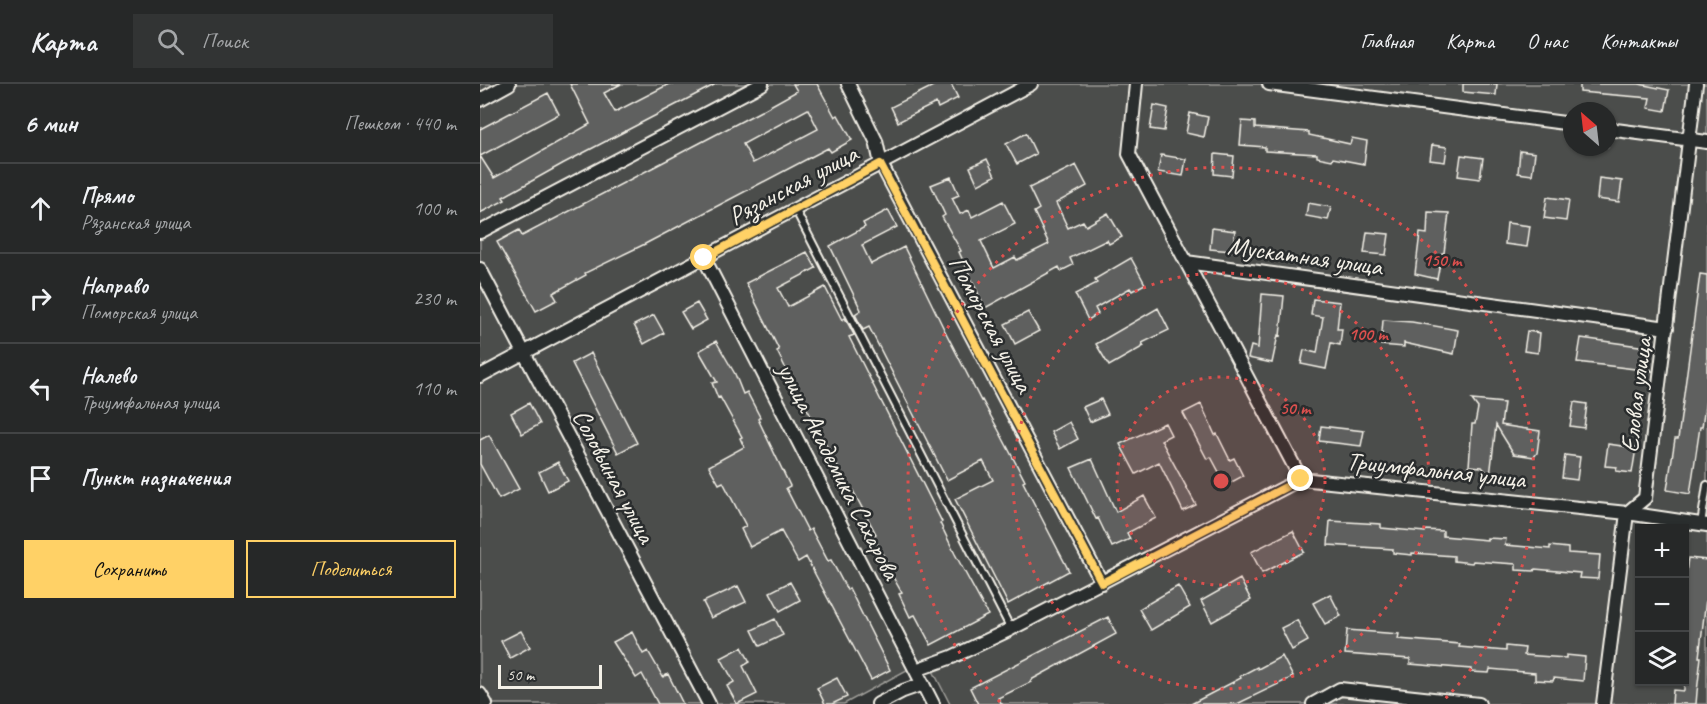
<!DOCTYPE html>
<html lang="ru">
<meta charset="utf-8">
<style>
body{margin:0;font-family:Caveat,sans-serif;background:#323434;color:#f1f3f6}
.controls{position:absolute;right:18px;bottom:18px;display:grid;overflow:hidden;border-radius:0px;box-shadow:0 2px 4px #0004}
.controls button{width:54px;height:54px;display:grid;place-items:center;padding:0;border:0;border-bottom:2px solid #424445;background:#262828;color:#f1f3f6;font:30px sans-serif}
.compass{position:absolute;left:1083px;top:18px;width:54px;height:54px;border-radius:50%;background:#262828;box-shadow:0 2px 4px #0004;rotate:332deg}
.scale{position:absolute;left:18px;bottom:15px;width:104px;box-sizing:border-box;padding-left:6px;border:3px solid #f4f1e8;border-top:0;font-size:16px;line-height:21px;white-space:nowrap;color:#f4f1e8;-webkit-text-stroke:4px #2a2d2e;paint-order:stroke}
.stop{position:absolute;width:18px;height:18px;margin:-14px;border:4px solid #ffd166;border-radius:50%;background:#fff}
.stop.end{background:#ffd166;border-color:#fff;box-shadow:0 2px 6px #0008}
.list{margin:0;padding:0;list-style:none}
h2{display:flex;justify-content:space-between;align-items:center;height:78px;margin:0;padding:0 24px;font-size:26px}
h2 small{font-size:20px;font-weight:400;color:#a4a6a8}
.list li{display:grid;grid-template-columns:39px 1fr auto;gap:18px;align-items:center;box-sizing:border-box;height:90px;padding:0 24px;border-top:2px solid #424445}
.list b{display:block;font-size:22px;white-space:nowrap}
.list p{margin:0;font-size:20px;white-space:nowrap;color:#a4a6a8}
.list em{font-size:20px;font-style:normal;color:#a4a6a8}
.actions{display:flex;gap:12px;padding:18px 24px}
.actions a{flex:1;padding:14px 0;border:2px solid #ffd166;border-radius:0px;text-align:center;font-size:21px;color:#ffd166}
.actions .main{background:#ffd166;color:#111}
.icon{flex:none;width:33px;height:33px;fill:none;stroke:currentColor;stroke-width:2;stroke-linecap:round;stroke-linejoin:round}
.map{position:relative;flex:none;width:1227px;height:620px;overflow:hidden}
header{display:flex;align-items:center;gap:36px;box-sizing:border-box;height:84px;padding:0 30px;background:#262828;border-bottom:2px solid #424445}
header strong{font-size:28px}
nav{display:flex;gap:33px;margin-inline-start:auto;font-size:21px}
.search{width:420px;height:54px;background:#323434;display:flex;align-items:center;gap:15px;box-sizing:border-box;padding:0 21px;border-radius:0px;color:#a4a6a8;font-size:22px}
main{display:flex}
aside{flex:1;background:#262828}
.map>svg:first-child{display:block}
</style>
<header>
<strong>Карта</strong>
<div class="search"><svg class="icon" aria-label="search" viewBox="0 0 24 24"><circle cx="10" cy="10" r="6"/><path d="M15 15l6 6"/></svg>Поиск</div>
<nav><a>Главная</a><a>Карта</a><a>О нас</a><a>Контакты</a></nav>
</header>
<main>
<aside>
<h2>6 мин<small>Пешком · 440 m</small></h2>
<ul class="list">
<li><svg class="icon" aria-label="ahead" viewBox="0 0 24 24"><path d="M12 20V5M6 11l6-6 6 6"/></svg><div><b>Прямо</b><p>Рязанская улица</p></div><em>100 m</em></li>
<li><svg class="icon" aria-label="right" viewBox="0 0 24 24"><path d="M7 20v-9h11M14 6l5 5-5 5"/></svg><div><b>Направо</b><p>Поморская улица</p></div><em>230 m</em></li>
<li><svg class="icon" aria-label="left" viewBox="0 0 24 24"><path d="M17 20v-9H6M10 6l-5 5 5 5"/></svg><div><b>Налево</b><p>Триумфальная улица</p></div><em>110 m</em></li>
<li><svg class="icon" aria-label="arrive" viewBox="0 0 24 24"><path d="M6 21V4h12l-3 4 3 4H6"/></svg><div><b>Пункт назначения</b></div></li>
</ul>
<div class="actions"><a class="main">Сохранить</a><a>Поделиться</a></div>
</aside>
<div class="map">
<svg width="1227" height="620" viewBox="0 0 1227 620">
<rect width="100%" height="100%" fill="#323535"/>
<filter id="ink" filterUnits="userSpaceOnUse"><feTurbulence type="fractalNoise" baseFrequency=".0167" numOctaves="2"/><feDisplacementMap in="SourceGraphic" scale="12" xChannelSelector="R" yChannelSelector="G"/><feConvolveMatrix kernelMatrix="1 2 1 2 8 2 1 2 1" color-interpolation-filters="sRGB"/></filter>
<g filter="url(#ink)">
<path fill="#4b4d4c" stroke="#a09f9a" stroke-width="1.5" fill-rule="evenodd" d="M0,0H1227V620H470L447,575L364,620H8L0,605ZM1092,27H1128V63H1092ZM1160,444H1204V598H1160Z"/>
<path fill="#5f605f" stroke="#f4f1e8" stroke-width="1.5" fill-rule="evenodd" d="M90,0H141L124,9L135,28L189,0H236L84,79L23,113L25,116L0,129V45L68,9L79,30L0,72L14,94L110,40Z
M313,0H337L355,33L358,31L372,56L351,68L348,64L165,160L105,189L106,191L73,209L77,216L56,227L17,158L39,146L42,152L281,27L317,7ZM328,25L338,45L273,79L263,60Z
M457,0H471L478,14L458,24L456,19L418,38L411,23Z
M983,0H1017L1016,11L983,8Z
M1100,0H1159L1189,6L1185,27L1168,24L1170,14L1100,8Z
M674,21L688,24L684,47L670,45Z
M710,29L728,33L724,53L706,49Z
M762,37L775,38V44L829,48V51L870,60L872,54L887,57L884,80L853,74L852,76L837,73V70L785,67V63L760,61Z
M546,49L556,70L537,80L526,60Z
M952,61L967,63L965,78L950,76Z
M1040,67L1055,69L1052,91L1038,89Z
M735,70L754,72L752,92L734,90Z
M681,71L706,75L703,92L678,88Z
M981,71L1003,74L1000,95L978,92Z
M507,75L515,92L498,101L490,83Z
M596,81L607,102L576,119L588,144L603,137L606,142L628,129L642,153L629,160L627,156L590,174L593,181L581,187L579,183L505,224L479,168L481,167L462,133L465,131L451,101L471,93L479,111L472,114L480,130L489,126L492,133L523,117L535,140L501,157L514,184L535,173L537,176L569,160L554,128L559,125L549,104Z
M1119,94L1142,97L1139,118L1117,115Z
M1067,113L1089,116L1086,137L1064,134Z
M828,119L851,123L848,136L826,132Z
M408,126L417,143L382,161L391,180L424,163L464,245L501,317L502,316L519,347L545,397L543,398L559,429L589,487L528,520L475,415L513,396L503,377L467,396L389,243L383,246L375,230L381,226L350,162L385,143L383,139Z
M948,128L969,129L964,169H962L957,195L935,190L940,149L947,150Z
M1027,139L1050,142L1047,163L1025,160Z
M732,144L755,147L752,167L730,165Z
M887,148L909,150L906,171L884,169Z
M327,168L336,184L298,204L308,223L345,203L362,236L365,234L374,251L369,253L462,438L460,439L475,470L508,531L451,561L435,531L430,533L419,510L422,509L405,479L407,478L393,452L396,450L372,405L370,406L305,283L297,267L299,266L266,199Z
M651,174L665,200L652,207L650,204L615,224L618,230L608,236L595,210L617,199L615,195Z
M1220,190L1227,191V308L1222,343H1220L1210,410L1187,406L1195,355H1198Z
M782,210L804,212L800,252L798,251L792,279L768,274L771,262L778,264Z
M833,215L860,218L857,245H862L860,261L851,259L846,285L821,280L824,266L837,269L843,233L831,231Z
M217,219L227,236L211,245L201,228Z
M678,224L689,246L662,259L664,262L629,282L616,260Z
M548,228L559,247L535,260L525,240Z
M174,231L184,249L164,260L154,241Z
M903,236L932,238L978,246L974,270L924,259V263L901,261Z
M1047,247L1060,249L1058,269L1044,267Z
M1101,254L1166,263L1164,278L1172,287L1097,278Z
M236,257L255,290L263,310L267,308L280,333L278,335L310,402L306,404L328,447L331,445L348,477L351,476L367,506L369,504L410,586L391,596L326,473L318,478L301,447L270,463L261,445L266,442L243,398L239,400L229,382L264,363L260,354L262,353L240,313L238,314L232,299L237,298L219,267Z
M111,269L157,359L138,369L92,279Z
M621,315L628,330L610,338L603,323Z
M992,316L1024,319L1021,341L1060,347L1057,369L1054,373L1034,370L1016,341L1010,392L1002,383L989,382L992,340H995L998,324Z
M1094,318L1107,320L1104,344L1090,342Z
M49,319L60,340L42,350L31,329Z
M721,320L735,351L737,350L750,376L754,374L763,392L746,401L731,373L727,375L703,329Z
M589,338L598,355L580,365L571,348Z
M685,339L691,351L681,356L716,421L703,427L679,378L656,390L640,360Z
M841,342L884,347L881,362L839,357Z
M9,351L39,405L19,415L0,380V356Z
M1128,360L1156,364L1152,389L1136,387L1137,383L1125,382Z
M1085,371L1100,373L1097,396L1082,394Z
M612,375L636,428L664,412L676,434L647,449L650,455L632,463L618,434L616,435L591,384Z
M78,378L88,397L68,407L59,388Z
M850,437L901,440V444L945,448V446L963,447V452L1007,456V454L1026,455L1025,461L1070,465V462L1088,464V469L1120,471L1118,495L1099,494L1100,489L1055,485L1054,487L1036,486V480L993,477L992,479L974,477V472L932,469V471L913,469V465L848,461Z
M813,447L824,468L782,489L771,468Z
M1208,474L1227,476V507L1219,573H1221L1217,608L1216,620H1192L1193,606L1204,607V506Z
M760,495L771,516L732,538L721,517Z
M310,498L320,516L300,527L290,508Z
M258,502L266,518L231,534L223,518Z
M698,502L710,523L671,546L659,525Z
M850,510L861,532L845,540L833,519Z
M628,533L636,550L551,596V598L518,614L522,620H498L490,604Z
M295,535L303,551L280,562L272,546Z
M817,536L828,557L812,566L801,544Z
M867,546L919,550L918,555L980,560L979,563L1026,567V562L1045,564L1044,571L1086,574V571L1105,573L1103,597L1074,594L1073,597L1055,596V589L1010,585L1009,589L991,588V585L930,580V575L865,570Z
M41,547L50,563L30,574L21,557Z
M152,548L163,570L168,567L183,593L188,590L203,620H178L162,590L156,594L133,558Z
M262,563L270,578L263,582L277,610L257,620L247,602L254,598L241,574Z
M802,572L813,593L757,620H711L761,594L760,592L777,583L778,585Z
M357,594L367,613L352,620H345L337,604Z"/>
<g fill="none" stroke-linecap="round" stroke-linejoin="round">
<defs>
<path id="service" d="M315,125L531,545
M1221,440L1227,401"/>
<path id="minor" d="M368,0L396,57L401,80L622,499
M656,0L649,70L821,395
M789,0L1092,40
M0,16L29,0
M1128,45L1227,58
M0,148L282,0
M224,174L453,620
M706,178L1187,244
M0,185L229,620
M0,292L551,0
M436,586L472,573L531,545L821,395L1147,429L1227,441
M0,610L6,620
M398,620L423,607L443,600
M833,620L860,605L999,620
M1123,620L1147,429L1165,414L1216,0"/>
</defs>
<use href="#service" stroke="#f4f1e8" stroke-width="10"/>
<use href="#minor" stroke="#f4f1e8" stroke-width="16"/>
<use href="#service" stroke="#2a2d2e" stroke-width="6"/>
<use href="#minor" stroke="#2a2d2e" stroke-width="12"/>
</g>
</g>
<g fill="none" stroke-linecap="round" stroke-linejoin="round" filter="url(#ink)">
<path stroke="#ffd166" stroke-width="8" d="M224,174L400,80L622,499L821,395"/>
</g>
<circle cx="741" cy="397" r="104" fill="#dc504e" fill-opacity=".12"/>
<g fill="none" stroke="#dc504e" stroke-width="3" stroke-dasharray="3 6">
<circle cx="741" cy="397" r="104"/>
<circle cx="741" cy="397" r="208"/>
<path d="M520 618A313 313 0 1 1 962 618"/>
</g>
<g text-anchor="middle" dominant-baseline="central" stroke-width="5" stroke-linejoin="round" paint-order="stroke">
<g font-size="26" fill="#f4f1e8" stroke="#2a2d2e">
<text transform="translate(313 101) rotate(-28)">Рязанская улица</text>
<text transform="translate(825 172) rotate(8)">Мускатная улица</text>
<text transform="translate(511 240) rotate(62)">Поморская улица</text>
<text transform="translate(1156 311) rotate(-83)">Еловая улица</text>
<text transform="translate(956 386) rotate(6)">Триумфальная улица</text>
<text transform="translate(359 387) rotate(63)">улица Академика Сахарова</text>
<text transform="translate(134 392) rotate(62)">Соловьиная улица</text>
</g>
</g>
<circle cx="741" cy="397" r="9" fill="#dc504e" stroke="#2a2d2e" stroke-width="3"/>
<g font-size="18" text-anchor="middle" font-weight="bold" fill="#dc504e" stroke="#2a2d2e" stroke-width="5" stroke-linejoin="round" paint-order="stroke">
<text x="962" y="182">150 m</text>
<text x="888" y="256">100 m</text>
<text x="815" y="330">50 m</text>
</g>
</svg>
<div class="controls">
<button>+</button>
<button>−</button>
<button><svg class="icon" aria-label="layers" viewBox="0 0 24 24"><path d="M12 4l9 5-9 5-9-5zM3 14l9 5 9-5"/></svg></button>
</div>
<svg class="compass" viewBox="-18 -18 36 36"><path d="M0-13l5 13h-10z" fill="#e53935"/><path d="M0 13l5-13h-10z" fill="#a4a6a8"/></svg>
<div class="scale">50 m</div>
<div class="stop" style="left:224px;top:174px"></div>
<div class="stop end" style="left:821px;top:395px"></div>
</div>
</main>
